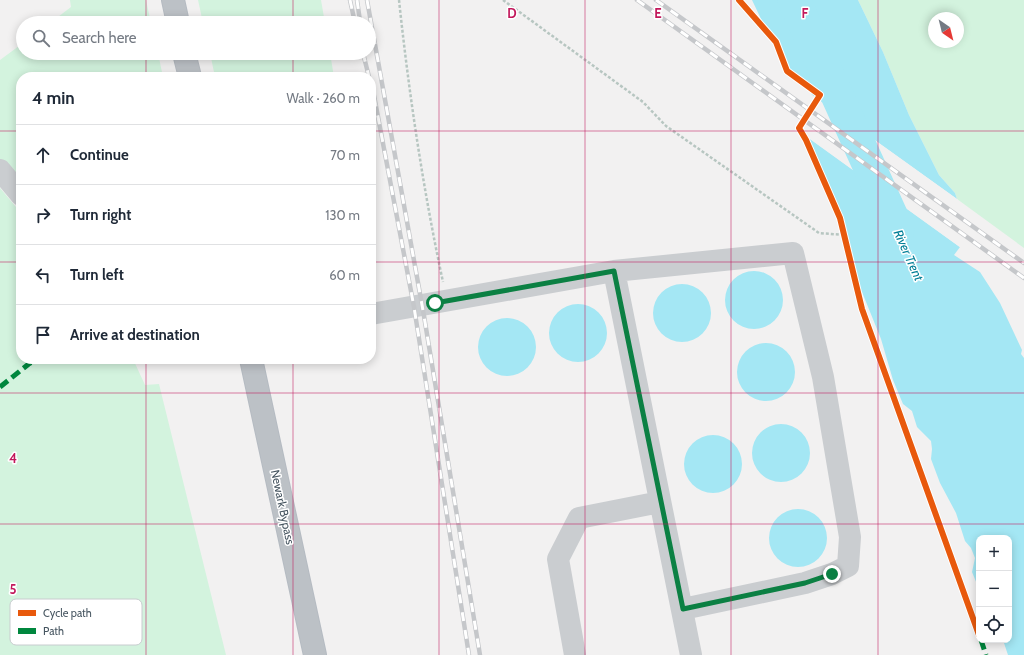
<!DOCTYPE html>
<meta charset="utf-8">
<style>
body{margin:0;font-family:Cabin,sans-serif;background:#f6f6f7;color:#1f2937}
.controls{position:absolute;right:12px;bottom:12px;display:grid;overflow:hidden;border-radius:8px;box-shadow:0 2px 10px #0003}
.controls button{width:36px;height:36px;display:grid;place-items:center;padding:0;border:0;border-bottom:1px solid #e0e1e3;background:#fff;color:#1f2937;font:20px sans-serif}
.compass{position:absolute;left:928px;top:12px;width:36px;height:36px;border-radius:50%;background:#fff;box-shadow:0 2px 10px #0003;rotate:145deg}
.stop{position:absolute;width:12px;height:12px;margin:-9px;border:3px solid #0b8043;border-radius:50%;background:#fff}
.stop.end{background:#0b8043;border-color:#fff;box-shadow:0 1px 4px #0008}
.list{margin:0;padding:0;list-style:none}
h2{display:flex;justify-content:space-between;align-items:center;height:52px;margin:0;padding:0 16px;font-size:17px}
h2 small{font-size:13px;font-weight:400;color:#747a83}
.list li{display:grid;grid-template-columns:26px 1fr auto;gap:12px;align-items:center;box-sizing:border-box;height:60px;padding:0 16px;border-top:1px solid #e0e1e3}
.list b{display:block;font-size:15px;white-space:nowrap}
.list em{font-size:13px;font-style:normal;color:#747a83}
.icon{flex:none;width:22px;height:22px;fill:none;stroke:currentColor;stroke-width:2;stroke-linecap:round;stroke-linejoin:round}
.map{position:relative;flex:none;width:1024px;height:655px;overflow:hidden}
.search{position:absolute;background:#fff;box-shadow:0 2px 10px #0003;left:16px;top:16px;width:360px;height:44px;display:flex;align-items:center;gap:10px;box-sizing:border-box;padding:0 14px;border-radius:22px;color:#747a83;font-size:15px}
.panel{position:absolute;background:#fff;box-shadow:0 2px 10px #0003;left:16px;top:72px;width:360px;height:292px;border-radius:16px}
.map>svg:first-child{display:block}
</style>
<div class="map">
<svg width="1024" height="655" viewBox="0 0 1024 655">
<rect width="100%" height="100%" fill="#f2f1f1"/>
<path fill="#d3f3de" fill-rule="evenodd" d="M70,0H146L151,23H50L71,7Z
M198,0H321L325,23H203Z
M858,0H1024V248L957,199L955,193L939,175L909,115L883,52ZM934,18H958V42H934Z
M23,43V53H158L163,77H21V187L0,162V60Z
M210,53H330L334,77H215Z
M0,188L21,213V359H133L145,385L159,384L226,655H0Z"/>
<path fill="#a4e7f4" d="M752,0H858L883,52L909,115L939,175L955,193L957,199L812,95L807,83L784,67Z
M809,138L960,247L954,255L980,272L1000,303L1022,350L1021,354L1024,358V655H1008L1003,640H1009V538H979V589L972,572L975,558L971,548L965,541L956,513L940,483L931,459L932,449L931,441L917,427L912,411L903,404L893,380L881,339L862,292L856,291C846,239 838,187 807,144L806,141Z
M725 300a29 29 0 1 1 58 0a29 29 0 1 1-58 0Z
M653 313a29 29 0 1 1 58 0a29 29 0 1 1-58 0Z
M549 333a29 29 0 1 1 58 0a29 29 0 1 1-58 0Z
M478 347a29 29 0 1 1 58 0a29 29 0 1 1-58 0Z
M737 372a29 29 0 1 1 58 0a29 29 0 1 1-58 0Z
M752 453a29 29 0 1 1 58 0a29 29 0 1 1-58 0Z
M684 464a29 29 0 1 1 58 0a29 29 0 1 1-58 0Z
M769 538a29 29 0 1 1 58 0a29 29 0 1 1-58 0Z"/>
<path fill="#f2f1f1" d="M809,93L957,199L958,200L956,201L811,97Z
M807,137H810L961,245V248Z"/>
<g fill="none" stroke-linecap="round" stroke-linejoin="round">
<path stroke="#a4e7f4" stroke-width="33" d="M794,0L898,230"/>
<defs>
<path id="highway" d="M173,0L178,23
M184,53L190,77
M251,359L315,655"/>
</defs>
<use href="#highway" stroke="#b5bbc2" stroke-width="24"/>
<path stroke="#b7c6c1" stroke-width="2.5" stroke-dasharray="3 2" stroke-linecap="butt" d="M399,0C409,94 423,189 443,282
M503,0L643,102L666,126L819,233L844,235"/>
<path stroke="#cacdd0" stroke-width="22" d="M0,170L21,195
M614,271L691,655
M371,314L614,271L793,253L823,377L850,537L848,566L832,574L805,583L683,609
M575,655L558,559L579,518L660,502"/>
<use href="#highway" stroke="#bcc1c6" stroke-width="22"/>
<defs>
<path id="rail" d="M350,0L355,23
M357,0L360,21
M367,0L424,316L480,655
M637,0L1024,278
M656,0L1024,263
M363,53L369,77
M371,80L414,307L469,655"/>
</defs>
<use href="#rail" stroke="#c5c7ca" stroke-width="4.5"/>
<use href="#rail" stroke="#fff" stroke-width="3" stroke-dasharray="9" stroke-linecap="butt"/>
<path stroke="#00873e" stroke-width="5" stroke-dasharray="10 5" stroke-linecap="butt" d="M0,387L30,363L41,360L82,359
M981,640L986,655"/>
<defs>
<path id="cycleway" d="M739,0L776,42L787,71L820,95L799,128L806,140L840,218L862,309L979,635"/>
</defs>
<use href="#cycleway" stroke="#fff" stroke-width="8"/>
<use href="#cycleway" stroke="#e8590c" stroke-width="6"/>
</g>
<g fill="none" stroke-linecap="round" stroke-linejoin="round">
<path stroke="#0b8043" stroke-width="5" d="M435,303L614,271L683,609L805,583L832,574"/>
</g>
<path fill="none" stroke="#c2185b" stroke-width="1" stroke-opacity="0.55" d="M146,0V23M293,0V23M439,0V655M585,0V655M731,0V655M878,0V655M146,53V77M293,53V77M0,131H21M371,131H1024M0,262H21M371,262H1024M146,359V655M293,359V655M0,393H1024M0,524H1024"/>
<g text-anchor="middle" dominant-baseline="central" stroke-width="3" stroke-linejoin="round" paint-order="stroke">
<g font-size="12" fill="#465560" stroke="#fff">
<text transform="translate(283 507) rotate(78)">Newark Bypass</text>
</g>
<g font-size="13" font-style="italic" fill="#037f97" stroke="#fff">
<text transform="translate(909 255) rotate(66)">River Trent</text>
</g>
</g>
<rect x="10" y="599" width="132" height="46" rx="6" fill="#fff" stroke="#c8cccf" stroke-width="1"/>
<rect x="18" y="610" width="18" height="6" fill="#e8590c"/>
<rect x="18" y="628" width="18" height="6" fill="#00873e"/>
<g font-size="11" fill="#465560">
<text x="43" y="617">Cycle path</text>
<text x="43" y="635">Path</text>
</g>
<g font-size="13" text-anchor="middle" font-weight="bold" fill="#c2185b" stroke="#fff" stroke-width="3" stroke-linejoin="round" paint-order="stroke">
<text x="512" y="18">D</text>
<text x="658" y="18">E</text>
<text x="805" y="18">F</text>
<text x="13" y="463">4</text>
<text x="13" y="594">5</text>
</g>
</svg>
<div class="controls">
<button>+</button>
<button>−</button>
<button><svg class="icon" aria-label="locate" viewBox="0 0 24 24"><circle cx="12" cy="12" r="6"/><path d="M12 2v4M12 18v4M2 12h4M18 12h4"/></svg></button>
</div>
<svg class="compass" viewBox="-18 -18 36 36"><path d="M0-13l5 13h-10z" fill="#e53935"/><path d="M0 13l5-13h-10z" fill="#747a83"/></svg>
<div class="stop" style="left:435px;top:303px"></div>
<div class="stop end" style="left:832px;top:574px"></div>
<div class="search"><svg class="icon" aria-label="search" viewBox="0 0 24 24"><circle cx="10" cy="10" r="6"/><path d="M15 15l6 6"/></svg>Search here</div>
<section class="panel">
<h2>4 min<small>Walk · 260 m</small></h2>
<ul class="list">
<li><svg class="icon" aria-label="ahead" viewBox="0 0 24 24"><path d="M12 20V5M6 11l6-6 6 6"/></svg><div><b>Continue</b></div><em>70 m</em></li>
<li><svg class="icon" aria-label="right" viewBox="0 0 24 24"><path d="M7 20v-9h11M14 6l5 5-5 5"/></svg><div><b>Turn right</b></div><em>130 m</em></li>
<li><svg class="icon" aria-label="left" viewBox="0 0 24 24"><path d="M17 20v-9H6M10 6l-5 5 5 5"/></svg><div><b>Turn left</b></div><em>60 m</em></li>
<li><svg class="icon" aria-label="arrive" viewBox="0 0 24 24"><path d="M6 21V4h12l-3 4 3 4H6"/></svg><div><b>Arrive at destination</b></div></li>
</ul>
</section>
</div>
